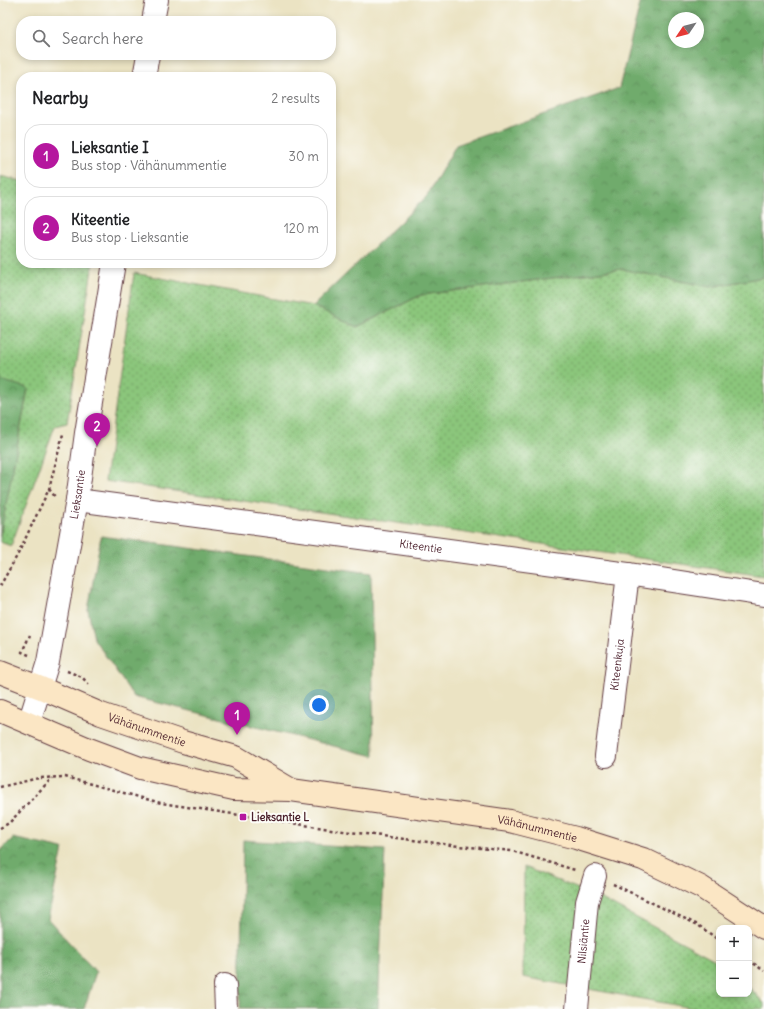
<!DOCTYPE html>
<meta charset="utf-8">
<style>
body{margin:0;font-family:Delius,sans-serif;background:#f2f2f2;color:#202124}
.controls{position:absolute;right:12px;bottom:12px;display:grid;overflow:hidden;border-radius:8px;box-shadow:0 2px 6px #0003}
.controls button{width:36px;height:36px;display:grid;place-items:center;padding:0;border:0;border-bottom:1px solid #e0e0e0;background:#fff;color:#202124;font:20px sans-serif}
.compass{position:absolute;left:668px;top:12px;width:36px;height:36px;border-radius:50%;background:#fff;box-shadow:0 2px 6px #0003;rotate:235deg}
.you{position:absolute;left:319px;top:705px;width:14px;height:14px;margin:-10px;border:3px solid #fff;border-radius:50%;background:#1a73e8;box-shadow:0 0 0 6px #1a73e833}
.badge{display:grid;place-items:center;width:26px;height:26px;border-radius:50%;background:#b5179e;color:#fff;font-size:13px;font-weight:700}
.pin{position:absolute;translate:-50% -33px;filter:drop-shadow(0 1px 2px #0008)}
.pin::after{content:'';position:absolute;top:21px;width:14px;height:12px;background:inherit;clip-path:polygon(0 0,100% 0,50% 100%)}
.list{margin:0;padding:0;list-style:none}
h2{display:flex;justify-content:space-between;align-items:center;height:52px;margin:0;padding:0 16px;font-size:17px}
h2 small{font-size:13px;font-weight:400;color:#757577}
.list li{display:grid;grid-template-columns:26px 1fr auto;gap:12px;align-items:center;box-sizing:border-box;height:64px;margin:0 8px 8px;padding:0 8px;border:1px solid #e0e0e0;border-radius:16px}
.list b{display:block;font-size:15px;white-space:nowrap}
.list p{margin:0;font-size:13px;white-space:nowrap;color:#757577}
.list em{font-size:13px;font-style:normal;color:#757577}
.icon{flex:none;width:22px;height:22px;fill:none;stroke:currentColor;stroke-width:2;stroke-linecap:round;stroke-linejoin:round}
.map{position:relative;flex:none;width:764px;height:1009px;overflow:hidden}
.search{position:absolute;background:#fff;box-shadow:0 2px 6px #0003;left:16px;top:16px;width:320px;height:44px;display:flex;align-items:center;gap:10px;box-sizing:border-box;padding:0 14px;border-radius:16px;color:#757577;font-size:15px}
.panel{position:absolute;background:#fff;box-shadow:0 2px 6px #0003;left:16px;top:72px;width:320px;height:196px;border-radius:16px}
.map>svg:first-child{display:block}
</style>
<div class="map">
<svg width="764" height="1009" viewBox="0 0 764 1009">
<defs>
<pattern id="grass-dots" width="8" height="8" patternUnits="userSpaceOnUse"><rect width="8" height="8" fill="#8bc67c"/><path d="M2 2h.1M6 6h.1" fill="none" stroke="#74a066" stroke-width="1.8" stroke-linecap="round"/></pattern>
<pattern id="forest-crowns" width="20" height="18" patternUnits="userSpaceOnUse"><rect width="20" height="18" fill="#70ab6c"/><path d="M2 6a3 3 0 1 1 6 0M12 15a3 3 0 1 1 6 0" fill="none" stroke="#5e8b59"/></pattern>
</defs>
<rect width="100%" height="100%" fill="#fdfcf7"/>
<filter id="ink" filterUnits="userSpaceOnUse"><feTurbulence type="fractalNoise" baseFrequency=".025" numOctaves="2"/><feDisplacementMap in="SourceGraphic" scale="8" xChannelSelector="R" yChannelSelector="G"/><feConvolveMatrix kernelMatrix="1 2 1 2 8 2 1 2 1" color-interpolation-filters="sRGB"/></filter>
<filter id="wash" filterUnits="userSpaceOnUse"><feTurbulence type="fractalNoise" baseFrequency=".012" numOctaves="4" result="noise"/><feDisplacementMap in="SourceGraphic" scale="16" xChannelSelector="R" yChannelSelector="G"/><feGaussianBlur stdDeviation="0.9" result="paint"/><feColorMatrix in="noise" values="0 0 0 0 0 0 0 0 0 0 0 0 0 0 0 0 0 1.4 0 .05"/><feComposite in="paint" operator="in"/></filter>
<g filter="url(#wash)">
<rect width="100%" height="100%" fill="#ebe3c3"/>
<path fill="url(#grass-dots)" stroke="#6a7254" d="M0,176L21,181V263H93L67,423L55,426L11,546L0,542V536L28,389L0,380Z
M622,269L710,287L764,277V576L105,481L134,273L313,306L357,327L421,295Z
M524,867L596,896L719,962V994H749V987L764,1003V1009H697L523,977Z"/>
<path fill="url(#forest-crowns)" stroke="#5d654c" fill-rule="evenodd" d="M641,0H764V277L710,287L622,269L421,295L357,327L313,306L427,196L456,145L619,88ZM674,18H698V42H674Z
M0,380L28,388L0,536Z
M101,536L371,573L374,756L134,697L94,639L88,610Z
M13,838L63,849L48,919L96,972L84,1009H0V851Z
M243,840L385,850L378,1009L240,1008Z"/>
</g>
<g filter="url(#ink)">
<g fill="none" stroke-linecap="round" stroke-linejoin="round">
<defs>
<g id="street">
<path d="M153,21L157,0"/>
<path d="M144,77L148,55"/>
<path id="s1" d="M77,500L628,574L764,595"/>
<path id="s2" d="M29,723L48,662L77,500L86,433L114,263"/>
<path id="s3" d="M606,756L628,574"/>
<path d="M225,985L226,1009"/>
<path id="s4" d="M577,1009L587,902L595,876"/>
</g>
<g id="secondary">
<path id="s5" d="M0,672L41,688L101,714L183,742L236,757L290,789"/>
<path id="s6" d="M0,711L89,749L140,768L234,789L291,790L510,821L576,838L643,859L701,887L764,928"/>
</g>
</defs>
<use href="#street" stroke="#623c42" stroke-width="24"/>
<use href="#secondary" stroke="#623c42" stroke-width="24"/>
<path stroke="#623c42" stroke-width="2.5" stroke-dasharray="3 3" stroke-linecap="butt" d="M49,489L56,498
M0,586L18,554L49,489L63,434
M29,655L22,652L30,635
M67,671L82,677L89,685
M0,787L39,778L65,777L161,803L350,832L459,846L512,851L575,870
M0,828L9,823L52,778
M613,884L698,925L719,940
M749,960L764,971"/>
<use href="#street" stroke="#fff" stroke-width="22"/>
<use href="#secondary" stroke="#fbe6c4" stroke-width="22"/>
</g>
</g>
<rect fill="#b5179e" stroke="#fdfcf7" stroke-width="1.5" x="239" y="813" width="8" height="8" rx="2"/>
<g text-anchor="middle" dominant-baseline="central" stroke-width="4" stroke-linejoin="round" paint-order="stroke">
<g font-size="11" fill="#4a1f2b" stroke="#fdfcf7">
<text stroke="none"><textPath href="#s2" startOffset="234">Lieksantie</textPath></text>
<text stroke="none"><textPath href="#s1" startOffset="347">Kiteentie</textPath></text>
<text stroke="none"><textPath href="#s3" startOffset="92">Kiteenkuja</textPath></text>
<text stroke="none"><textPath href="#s5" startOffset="158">Vähänummentie</textPath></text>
<text stroke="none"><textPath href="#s6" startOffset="554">Vähänummentie</textPath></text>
<text stroke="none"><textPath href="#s4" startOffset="68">Nilsiäntie</textPath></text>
</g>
<g font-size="11" font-weight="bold" fill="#4a1f2b" stroke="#fdfcf7" text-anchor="start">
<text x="251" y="817">Lieksantie L</text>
</g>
</g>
</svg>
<div class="controls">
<button>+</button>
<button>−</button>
</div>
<svg class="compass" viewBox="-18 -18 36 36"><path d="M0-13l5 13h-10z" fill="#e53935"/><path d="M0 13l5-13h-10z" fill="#757577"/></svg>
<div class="you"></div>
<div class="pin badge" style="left:237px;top:735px">1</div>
<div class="pin badge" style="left:97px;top:446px">2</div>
<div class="search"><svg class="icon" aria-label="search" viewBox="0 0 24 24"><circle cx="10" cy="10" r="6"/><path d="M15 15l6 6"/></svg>Search here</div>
<section class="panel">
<h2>Nearby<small>2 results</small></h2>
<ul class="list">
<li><span class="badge">1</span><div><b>Lieksantie I</b><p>Bus stop · Vähänummentie</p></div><em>30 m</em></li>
<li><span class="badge">2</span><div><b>Kiteentie</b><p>Bus stop · Lieksantie</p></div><em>120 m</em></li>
</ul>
</section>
</div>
